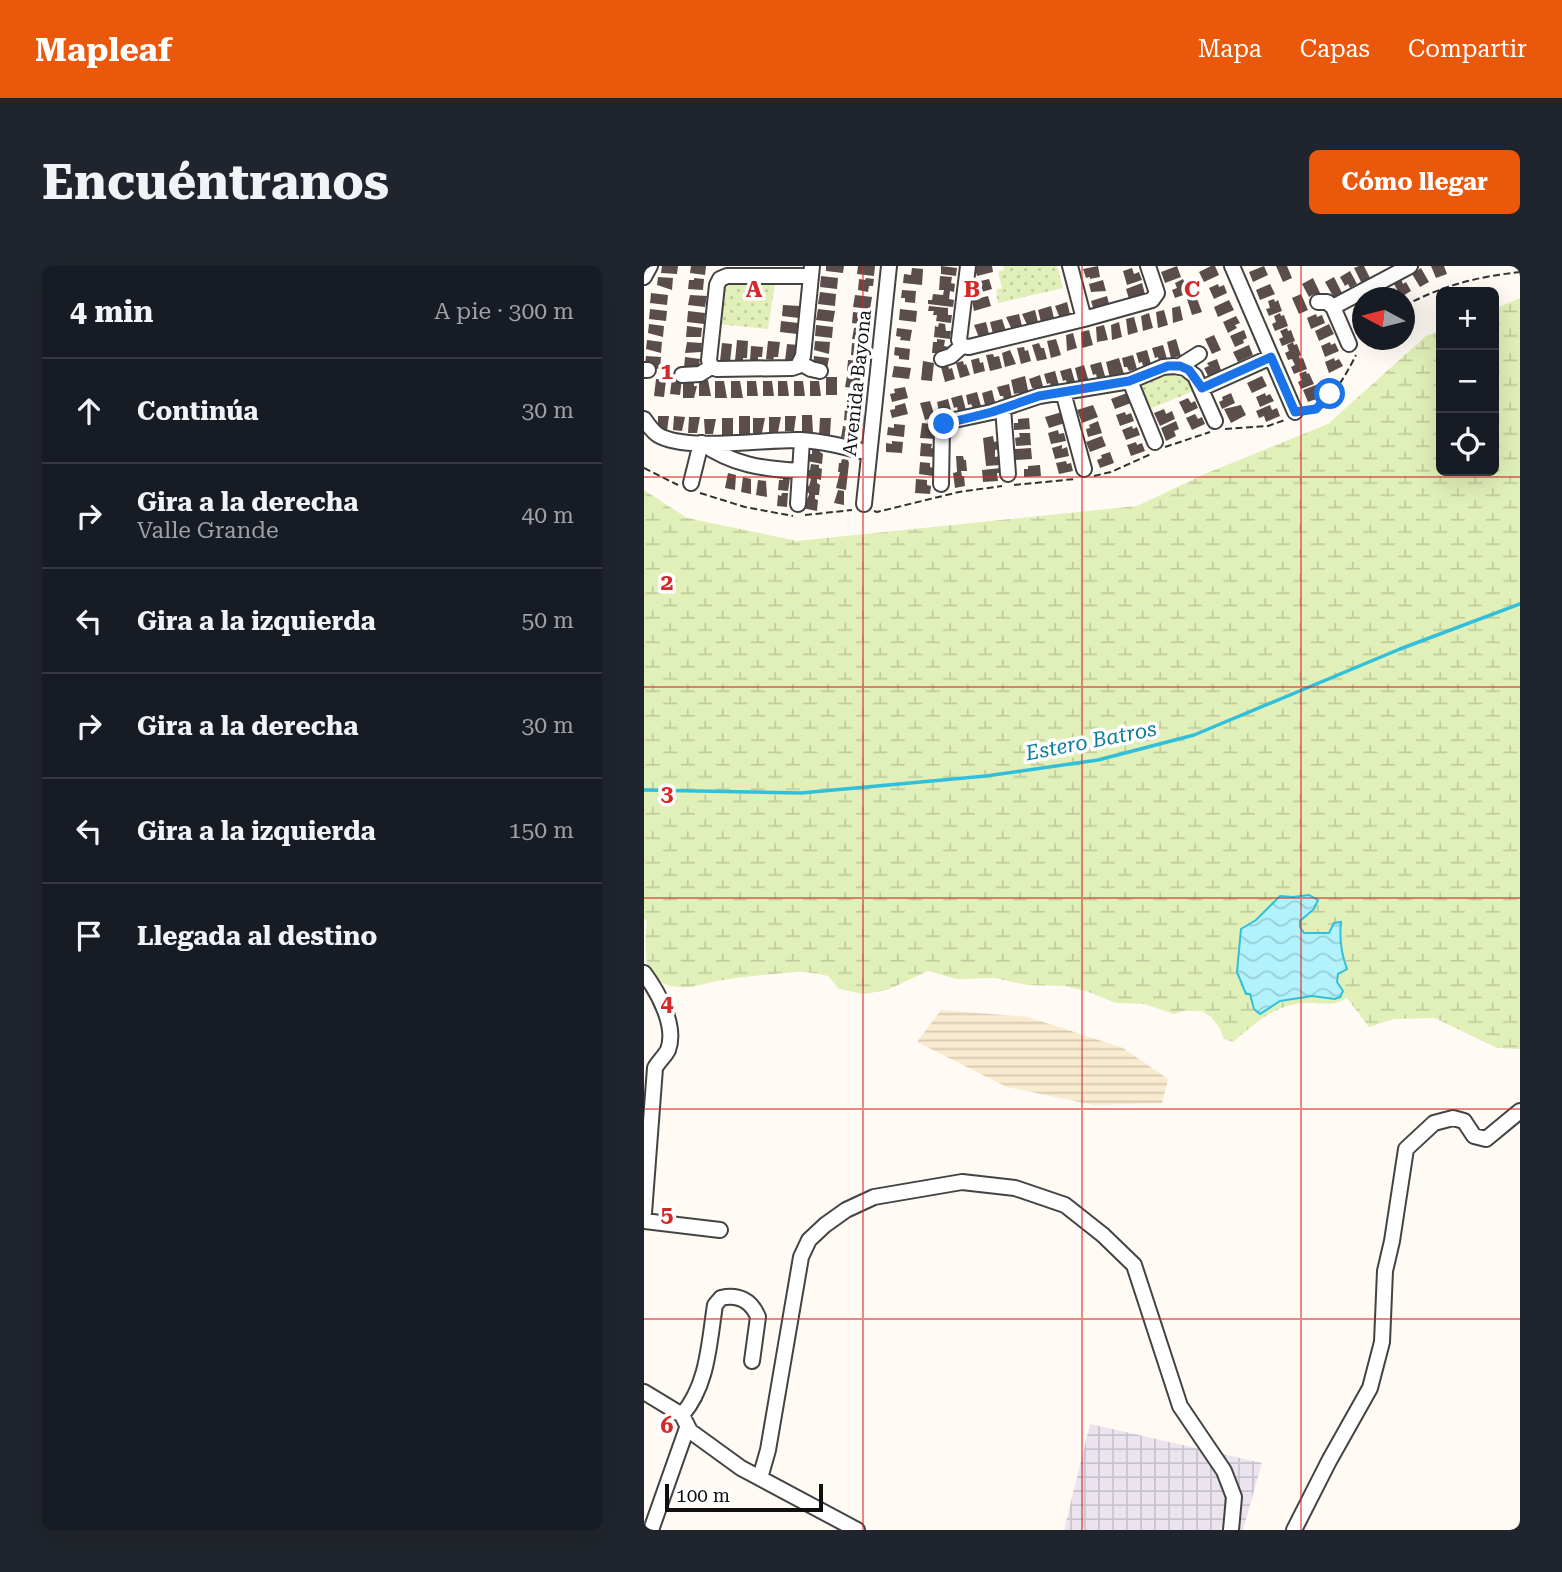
<!DOCTYPE html>
<html lang="es">
<meta charset="utf-8">
<style>
body{margin:0;font-family:"Roboto Serif",serif;background:#20242c;color:#f1f3f6}
.controls{position:absolute;right:21px;top:21px;display:grid;overflow:hidden;border-radius:10px;box-shadow:0 7px 28px #0002}
.controls button{width:63px;height:63px;display:grid;place-items:center;padding:0;border:0;border-bottom:2px solid #363941;background:#171b24;color:#f1f3f6;font:35px sans-serif}
.compass{position:absolute;left:708px;top:21px;width:63px;height:63px;border-radius:50%;background:#171b24;box-shadow:0 7px 28px #0002;rotate:277deg}
.scale{position:absolute;left:21px;bottom:18px;width:158px;box-sizing:border-box;padding-left:7px;border:4px solid #101010;border-top:0;font-size:19px;line-height:24px;white-space:nowrap;color:#101010;-webkit-text-stroke:5px #fff;paint-order:stroke}
.stop{position:absolute;width:21px;height:21px;margin:-16px;border:5px solid #1a73e8;border-radius:50%;background:#fff}
.stop.end{background:#1a73e8;border-color:#fff;box-shadow:0 2px 7px #0008}
.list{margin:0;padding:0;list-style:none}
h2{display:flex;justify-content:space-between;align-items:center;height:91px;margin:0;padding:0 28px;font-size:30px}
h2 small{font-size:23px;font-weight:400;color:#9ea1a6}
.list li{display:grid;grid-template-columns:46px 1fr auto;gap:21px;align-items:center;box-sizing:border-box;height:105px;padding:0 28px;border-top:2px solid #363941}
.list b{display:block;font-size:26px;white-space:nowrap}
.list p{margin:0;font-size:23px;white-space:nowrap;color:#9ea1a6}
.list em{font-size:23px;font-style:normal;color:#9ea1a6}
.icon{flex:none;width:38px;height:38px;fill:none;stroke:currentColor;stroke-width:2;stroke-linecap:round;stroke-linejoin:round}
.map{position:relative;flex:none;width:876px;height:1264px;overflow:hidden;border-radius:10px}
header{display:flex;align-items:center;gap:42px;box-sizing:border-box;height:98px;padding:0 35px;background:#ea580c;color:#fff}
header strong{font-size:33px}
nav{display:flex;gap:38px;margin-inline-start:auto;font-size:24px}
.intro{display:flex;align-items:center;justify-content:space-between;box-sizing:border-box;height:168px;padding:0 42px}
h1{margin:0;font-size:49px}
.button{padding:18px 32px;border-radius:10px;background:#ea580c;color:#fff;font-size:24px;font-weight:700}
main{display:flex;gap:42px;padding:0 42px}
aside{flex:1;background:#171b24;border-radius:10px;box-shadow:0 7px 28px #0002}
.map>svg:first-child{display:block}
</style>
<header>
<strong>Mapleaf</strong>
<nav><a>Mapa</a><a>Capas</a><a>Compartir</a></nav>
</header>
<div class="intro"><h1>Encuéntranos</h1><a class="button">Cómo llegar</a></div>
<main>
<aside>
<h2>4 min<small>A pie · 300 m</small></h2>
<ul class="list">
<li><svg class="icon" aria-label="ahead" viewBox="0 0 24 24"><path d="M12 20V5M6 11l6-6 6 6"/></svg><div><b>Continúa</b></div><em>30 m</em></li>
<li><svg class="icon" aria-label="right" viewBox="0 0 24 24"><path d="M7 20v-9h11M14 6l5 5-5 5"/></svg><div><b>Gira a la derecha</b><p>Valle Grande</p></div><em>40 m</em></li>
<li><svg class="icon" aria-label="left" viewBox="0 0 24 24"><path d="M17 20v-9H6M10 6l-5 5 5 5"/></svg><div><b>Gira a la izquierda</b></div><em>50 m</em></li>
<li><svg class="icon" aria-label="right" viewBox="0 0 24 24"><path d="M7 20v-9h11M14 6l5 5-5 5"/></svg><div><b>Gira a la derecha</b></div><em>30 m</em></li>
<li><svg class="icon" aria-label="left" viewBox="0 0 24 24"><path d="M17 20v-9H6M10 6l-5 5 5 5"/></svg><div><b>Gira a la izquierda</b></div><em>150 m</em></li>
<li><svg class="icon" aria-label="arrive" viewBox="0 0 24 24"><path d="M6 21V4h12l-3 4 3 4H6"/></svg><div><b>Llegada al destino</b></div></li>
</ul>
</aside>
<div class="map">
<svg width="876" height="1264" viewBox="0 0 876 1264">
<defs>
<pattern id="industrial-grid" width="8" height="8" patternUnits="userSpaceOnUse" patternTransform="scale(1.75)"><rect width="8" height="8" fill="#ebe4ef"/><path d="M0 4h8M4 0v8" fill="none" stroke="#c8c3cc"/></pattern>
<pattern id="farmland-rules" width="6" height="5" patternUnits="userSpaceOnUse" patternTransform="scale(1.75)"><rect width="6" height="5" fill="#f9ebd0"/><path d="M0 2.5h6" fill="none" stroke="#d4c8b2"/></pattern>
<pattern id="grass-dots" width="8" height="8" patternUnits="userSpaceOnUse" patternTransform="scale(1.75)"><rect width="8" height="8" fill="#e1efb8"/><path d="M2 2h.1M6 6h.1" fill="none" stroke="#c0cc9d" stroke-width="1.8" stroke-linecap="round"/></pattern>
<pattern id="wetland-marsh" width="20" height="14" patternUnits="userSpaceOnUse" patternTransform="scale(1.75)"><rect width="20" height="14" fill="#e1efb8"/><path d="M1 5h8M5 5V1M11 12h8M15 12V8" fill="none" stroke="#c0cc9d"/></pattern>
<pattern id="water-waves" width="16" height="10" patternUnits="userSpaceOnUse" patternTransform="scale(1.75)"><rect width="16" height="10" fill="#b2f2fc"/><path d="M0 5q4-4 8 0t8 0" fill="none" stroke="#98ced7"/></pattern>
</defs>
<rect width="100%" height="100%" fill="#fffaf3"/>
<path fill="url(#industrial-grid)" d="M446,1158L618,1197L599,1264H420Z"/>
<path fill="url(#farmland-rules)" d="M297,744L384,751L479,782L524,813L518,837L450,839L363,821L273,776Z"/>
<path fill="url(#grass-dots)" d="M359,0H413L419,22L354,37L352,24L358,22L354,5L360,4Z
M79,17H131L124,63L73,58Z
M530,107L545,112L552,124L503,144L495,119Z"/>
<path fill="url(#wetland-marsh)" d="M876,32V783L853,782L791,752L750,753L725,761L703,732C687,741 683,737 666,737C634,736 612,756 589,776L580,773L575,761L567,751L558,745H539L530,748L501,738L472,737L442,725L421,720L383,719L351,712L313,713L284,705L243,724L220,728L195,723L184,710C174,708 163,705 152,706C125,708 98,711 72,715C63,717 54,720 45,721C34,722 18,719 9,712C0,704 1,667 3,655L0,653V224L43,252L153,275L493,240L563,207L684,158L782,70L797,64V205H850V43Z"/>
<path fill="url(#water-waves)" stroke="#31c0db" stroke-width="2" d="M665,629L674,634L670,643L656,655V661L660,667H685L690,657L697,656C695,674 697,687 703,703L694,708L693,716L699,725L696,731L691,733L668,730L636,735L616,748L610,743L606,728H602L593,706L597,663L612,654L636,630L649,631Z"/>
<g fill="none" stroke-linecap="round" stroke-linejoin="round">
<path stroke="#31c0db" stroke-width="3.5" d="M0,524L157,527L342,510L454,494L550,469L756,383L876,338"/>
</g>
<path fill="#5a4d4b" d="M18,0H34L33,8L17,7Z
M47,0H62L61,9L46,7Z
M182,0H200L199,7L182,5Z
M214,0H231L230,10L213,8Z
M297,0L313,2L312,10L297,8Z
M330,0H348L349,6L333,10Z
M454,0L456,11L446,13V11L442,12L439,3Z
M533,0L537,11L521,17L517,6Z
M567,0H571L575,9L560,16L555,6Z
M620,0L624,9L609,16L605,6Z
M632,0H643L648,12L639,16Z
M715,0H720L727,14L718,18L710,2Z
M787,0H800L803,8L792,12Z
M268,2L279,3L278,19L259,17L260,8L267,9Z
M488,2L490,8L495,6L498,14L483,19L479,5Z
M777,2L785,16L776,21L768,8Z
M706,5L713,18L706,22L704,18L701,20L696,11Z
M177,10L194,12L193,23L176,21Z
M296,10L308,11L307,17L311,18L310,26L306,25L305,33L310,34L309,41L284,38V34H288L289,28L299,29L300,24H295Z
M14,11L29,12L28,24L13,19Z
M690,11L698,27L690,32L681,16Z
M50,12L60,13L59,24L44,23L45,14H50Z
M222,12L230,13L229,20H225L224,26L214,24L215,13L221,14Z
M669,12L677,29L672,32L670,28L665,31L658,18Z
M345,13L348,23L331,28L328,17Z
M539,13L545,27L531,32L528,24L533,22L531,17Z
M757,13L759,18L762,16L767,25L757,31L750,18Z
M459,14L462,25L447,26L445,18Z
M498,17L501,28L485,33L482,23Z
M574,18L575,21L580,19L583,27L570,33L565,22Z
M626,18L631,28L616,34L612,24Z
M258,24L272,25L271,37L261,36V32H257Z
M176,26L192,28L191,40L174,38Z
M7,27L24,29L23,39L6,37Z
M657,28L664,44L655,48L648,32Z
M46,29L63,30L61,41L44,39Z
M211,29L228,31L226,43L209,41Z
M344,30L347,40L330,45L328,34Z
M463,30L466,41L450,45L447,35Z
M552,30L558,46L548,49L543,33Z
M630,33L631,36L634,34L638,45L625,50L622,43L626,42L624,35Z
M585,34L590,44L574,51L570,41Z
M423,36L427,52L417,55L411,40Z
M139,39L156,40L155,52L138,50Z
M285,40L304,42V49H308L307,57L292,55L293,49H289L290,45H284Z
M407,40L411,56L400,59V55L397,56L394,44Z
M536,40L539,54L529,57L528,42Z
M6,43L23,45L22,55L5,53Z
M174,43L191,45L189,56L172,54Z
M256,43L273,45L272,56L255,54Z
M391,44L395,60L385,63L378,48Z
M520,44L524,59L514,62L512,46Z
M44,45L61,47L60,58L43,56Z
M209,46L226,48L225,59L208,57Z
M505,47L509,62L499,65L497,50Z
M636,47L637,50L640,49L644,60L631,65L628,58L632,56L630,50Z
M375,48L379,64L369,66L362,51Z
M672,48L673,51L678,49L681,57L667,63L663,52Z
M592,50L596,57L591,59L593,62L584,67L579,56Z
M490,51L494,66L484,69L482,53Z
M358,53L363,68H349L346,56Z
M137,55L154,57L153,68L136,66Z
M342,56L346,72L336,74L330,59Z
M475,56L478,71L468,74L467,59Z
M295,57L301,58L302,65H307L306,73L290,71L291,60L294,61Z
M5,58L20,60L19,71L4,67Z
M685,58L690,68L675,75L671,65Z
M172,59L189,61L188,72L171,70Z
M460,59L464,74L453,76L452,61Z
M43,60L58,62L57,71H42Z
M216,61H225L224,69H219L218,74L208,73L210,62Z
M253,62L268,64L266,75L256,74L257,71L252,70Z
M643,62L644,65L647,64L651,75L638,80L635,73L639,71L636,65Z
M445,64L449,79L438,82L437,66Z
M600,64L603,72L599,74L600,77L591,81L586,70Z
M429,67L433,82L423,85L422,69Z
M570,69L577,84L568,88L561,73Z
M293,73L301,74L300,80L305,81L304,88L288,87L289,76H293Z
M412,73L417,89L407,92L403,75Z
M532,73L537,90L527,92L523,76Z
M3,74L18,76L17,87L2,83Z
M93,74L104,75L103,92H99V95H91Z
M124,75L136,76L134,91H130L129,94L122,93Z
M171,75L186,76L185,88L170,84Z
M43,76L58,77L57,86L41,87Z
M649,76L650,79L653,78L657,89L655,90L656,93L659,92L663,103L650,108L647,101L651,99L648,93L644,94L641,87L645,85L643,79Z
M686,76L687,79L691,77L695,85L681,91L677,80Z
M78,77L88,78L86,96L76,95Z
M208,77L223,79L222,87H217V90L207,89Z
M395,77L397,82H400L403,93L393,95L388,79Z
M143,78L154,79L152,96L141,95Z
M519,79L523,93L515,95L514,91L511,92L508,82Z
M605,79L609,89L594,96L589,86Z
M107,80L119,81L118,91H114V94H106Z
M251,81L266,83L265,94L255,93V90L250,89Z
M380,81L381,85L384,84L387,95L377,98L373,82Z
M366,84L372,98L361,101L358,87Z
M503,84L507,98L499,100L498,96L495,97L492,87Z
M349,88L350,91L355,90L358,102L346,105L342,89Z
M489,89L493,103L485,105L483,101H480L478,92Z
M2,90L17,91L16,103L6,102L1,99Z
M170,90L185,92L183,103L169,99Z
M41,91L56,93L55,101L40,102Z
M335,92L336,97L339,96L341,105L330,108L327,94Z
M475,92L480,108L466,112L462,96Z
M690,92L691,95L695,93L699,100L685,107L681,96Z
M573,93L577,104L564,110L560,102L565,100L563,97Z
M204,94L221,95L220,107L203,105Z
M279,95L290,97L288,115L277,114Z
M319,95L320,99L322,98L326,109L316,112L312,97Z
M457,96L461,110L453,112L452,108L449,109L446,99Z
M304,99L305,103L308,102L311,113L301,116L297,101Z
M440,99L445,116L435,118L431,102Z
M250,100L267,102L265,113L248,111Z
M427,102L431,116L423,119L422,114L419,115L416,105Z
M411,105L415,119L407,122L406,117L403,118L400,108Z
M662,105L663,108L665,107L670,118L657,123L654,116L658,114L655,108Z
M396,109L400,124L392,126L391,122H388L385,113Z
M203,110L220,112L218,123L201,121Z
M381,110L385,129L377,131L375,127L370,128L367,114Z
M618,110L623,120L608,127L603,117Z
M182,111H193V129H182Z
M28,112L38,113L36,129L26,128Z
M12,113L22,114L20,131L10,130Z
M55,114H64L67,130H55Z
M71,115H80L83,132H71Z
M87,115H96L99,132H87Z
M103,115H112L114,130H103Z
M119,115H128L130,130H119Z
M134,115H143L145,130H134Z
M150,115H159L161,130H150Z
M166,115H175L177,130H166Z
M39,117H50V120H53L50,132H39Z
M677,117L681,126L676,128L678,131L664,136L659,124Z
M365,118L368,132L360,134L359,130H356L353,121Z
M261,121L264,132L248,136L246,128L251,127L250,123Z
M348,124L352,140L342,143L338,127Z
M209,126H217V133L213,134V139H203V128H209Z
M333,126L337,140L329,142L327,138L324,139L322,129Z
M483,127L487,137L471,143L467,133Z
M587,127L591,137L578,143L575,136L579,134L578,131Z
M621,127L622,130L626,128L630,135L616,141L612,131Z
M318,129L322,144L314,146L313,141L310,142L307,132Z
M544,132L547,137L551,135L554,142L541,148L535,136Z
M304,133L308,148L300,150L298,145L295,146L293,136Z
M286,135L291,151L281,154L276,137Z
M261,137L264,148L248,152L246,144L251,143V140Z
M449,139L454,151L438,157L433,144Z
M597,139L602,149L587,157L580,143Z
M626,139L628,144L633,142L636,150L622,156L620,150L615,152L612,145Z
M201,142L216,144L215,152L211,151L210,156L200,154Z
M520,143L522,148L528,145L531,153L516,160L510,147Z
M418,146L421,157L405,162L401,151Z
M481,146L482,149L487,147L490,155L476,160L472,149Z
M551,148L554,153L558,151L561,158L548,164L542,152Z
M158,149H168L169,167H158Z
M14,150H25L23,165H14Z
M30,150L41,151L38,165L29,164Z
M95,150H106V168H95Z
M141,150H152L150,165H141Z
M45,151H56L53,167H44Z
M125,151H137L134,166H125Z
M78,152H89V169H78Z
M109,152H121L118,167H109Z
M176,152H187L186,169H175Z
M385,152L386,163L370,164V157H374V153Z
M60,153H72L69,168H61Z
M454,155L458,167L444,171L442,163L446,162L445,159Z
M532,155L535,163L530,165L532,170L522,175L517,162Z
M278,157L288,158V164L292,165V173L276,172Z
M250,158L261,159L260,171L243,169L244,161L250,162Z
M205,159L214,160L213,167H208V172L197,171L199,160L205,161Z
M488,160L489,163L493,161L496,169L482,174L478,164Z
M414,164L415,168L420,167L422,175L407,178L404,167Z
M375,167H386L387,179L372,180L371,172L376,171Z
M349,170L350,176L354,175L355,183L351,184V191L356,190L357,199L342,200L339,172Z
M458,170L462,180L446,186L442,176Z
M248,175L259,176L258,187L242,186V177L248,178Z
M492,176L493,179L498,177L501,185L487,190L483,179Z
M277,177L288,178L287,182L292,183L291,191L276,190Z
M418,179V183L423,181L425,190L411,193L408,182Z
M168,182L176,183V186L179,188L178,198L163,195L164,188H168Z
M387,182L388,193L371,194L370,183Z
M466,186L470,197L456,202L453,194L458,192L457,189Z
M312,190H319L320,194H322L323,205H317L318,210H320L321,220L311,222L309,207L313,206Z
M198,193L204,194L205,197L202,224L192,222L196,206H194L195,197H197Z
M422,195L423,198L427,197L429,205L415,208L412,197Z
M276,196L286,197V201L290,202L289,210L275,208Z
M167,198L175,199V202L178,203L177,214L173,213V217L176,219L175,229H171V233L174,234L173,245L158,242L159,235H162L165,229V227L160,226L161,219L165,220L167,213L162,211L163,204H166Z
M396,199L397,210L380,211V203H384V200Z
M357,202V207H353L354,215L339,216L338,204Z
M84,207L92,209L91,224L81,222Z
M99,211L107,213V228L97,226Z
M139,211L146,212L144,225L134,224L135,214H139Z
M272,213L283,214V219L287,220L286,228L271,227Z
M114,214L122,215L123,231L112,229Z
M194,224L200,225V239L190,237Z
M138,227H144L143,241L133,240L134,229L137,230Z"/>
<g fill="none" stroke-linecap="round" stroke-linejoin="round">
<defs>
<path id="minor" d="M426,0L440,53
M588,0L651,146
M0,11L6,0
M674,36H683L689,41L705,78
M689,41L766,0
M318,80L315,74L324,0
M298,93L307,90L318,80L325,81L440,53L508,34L513,27L504,0
M156,97L167,103L176,105
M536,100L555,88
M67,101L65,94L73,19L76,13L83,10H167
M0,104H4
M38,109L56,108L67,101L73,103L148,102L154,100L159,90L168,0
M486,115L511,176
M558,122L627,91
M419,126L440,203
M359,142L364,208
M0,153C4,159 8,165 14,169C43,186 121,173 155,174C179,175 202,181 225,187
M58,177C88,199 120,203 156,205
M47,217L57,177
M297,218L298,161L301,156L348,146L395,130L486,115L519,101L530,100L541,102L551,110L571,155
M154,238L158,174
M220,238L245,0
M0,707C14,726 33,760 24,784C21,790 14,796 11,802L0,947
M0,955L76,964
M0,1126L38,1149L46,1165L97,1202L213,1264
M38,1149C64,1119 65,1077 71,1039L77,1032C94,1028 107,1034 114,1051L108,1095
M116,1212L124,1184L157,991L165,974L181,959L202,944L230,931L318,916L371,922L421,939L459,969L490,999L536,1140L580,1205L590,1231L587,1264
M7,1264L43,1162
M650,1264L685,1195L726,1122L738,1076L741,1005L748,975L762,883L790,857L809,852L820,855L830,870L842,873L876,845"/>
</defs>
<use href="#minor" stroke="#434343" stroke-width="18"/>
<path stroke="#323232" stroke-width="2" stroke-dasharray="7 3.5" stroke-linecap="butt" d="M760,40C800,19 832,11 876,6
M664,144C685,141 703,107 712,89
M581,163L624,160L641,154
M521,181L566,166
M0,202L34,219
M450,210L467,206L507,188
M370,219L431,213
M56,227L101,241L149,250
M230,245L233,246L315,226L358,220
M161,249L208,244"/>
<use href="#minor" stroke="#fff" stroke-width="14"/>
</g>
<g fill="none" stroke-linecap="round" stroke-linejoin="round">
<path stroke="#1a73e8" stroke-width="9" d="M300,158L348,146L395,130L485,115L524,100H536L545,104L558,122L627,91L651,146L672,143L686,128"/>
</g>
<path fill="none" stroke="#d62828" stroke-width="2" stroke-opacity="0.55" d="M219,0V1264M438,0V1264M657,0V1264M0,211H876M0,421H876M0,632H876M0,843H876M0,1053H876"/>
<g text-anchor="middle" dominant-baseline="central" stroke-width="7" stroke-linejoin="round" paint-order="stroke">
<g font-size="19" fill="#101010" stroke="#fff">
<text transform="translate(213 117) rotate(-84)">Avenida Bayona</text>
</g>
<g font-size="21" font-style="italic" fill="#0b7d99" stroke="#fff">
<text transform="translate(447 475) rotate(-11)">Estero Batros</text>
</g>
</g>
<g font-size="23" text-anchor="middle" font-weight="bold" fill="#d62828" stroke="#fff" stroke-width="7" stroke-linejoin="round" paint-order="stroke">
<text x="110" y="31">A</text>
<text x="328" y="31">B</text>
<text x="548" y="31">C</text>
<text x="23" y="113">1</text>
<text x="23" y="324">2</text>
<text x="23" y="535">3</text>
<text x="23" y="745">4</text>
<text x="23" y="956">5</text>
<text x="23" y="1167">6</text>
</g>
</svg>
<div class="controls">
<button>+</button>
<button>−</button>
<button><svg class="icon" aria-label="locate" viewBox="0 0 24 24"><circle cx="12" cy="12" r="6"/><path d="M12 2v4M12 18v4M2 12h4M18 12h4"/></svg></button>
</div>
<svg class="compass" viewBox="-18 -18 36 36"><path d="M0-13l5 13h-10z" fill="#e53935"/><path d="M0 13l5-13h-10z" fill="#9ea1a6"/></svg>
<div class="scale">100 m</div>
<div class="stop" style="left:686px;top:128px"></div>
<div class="stop end" style="left:300px;top:158px"></div>
</div>
</main>
